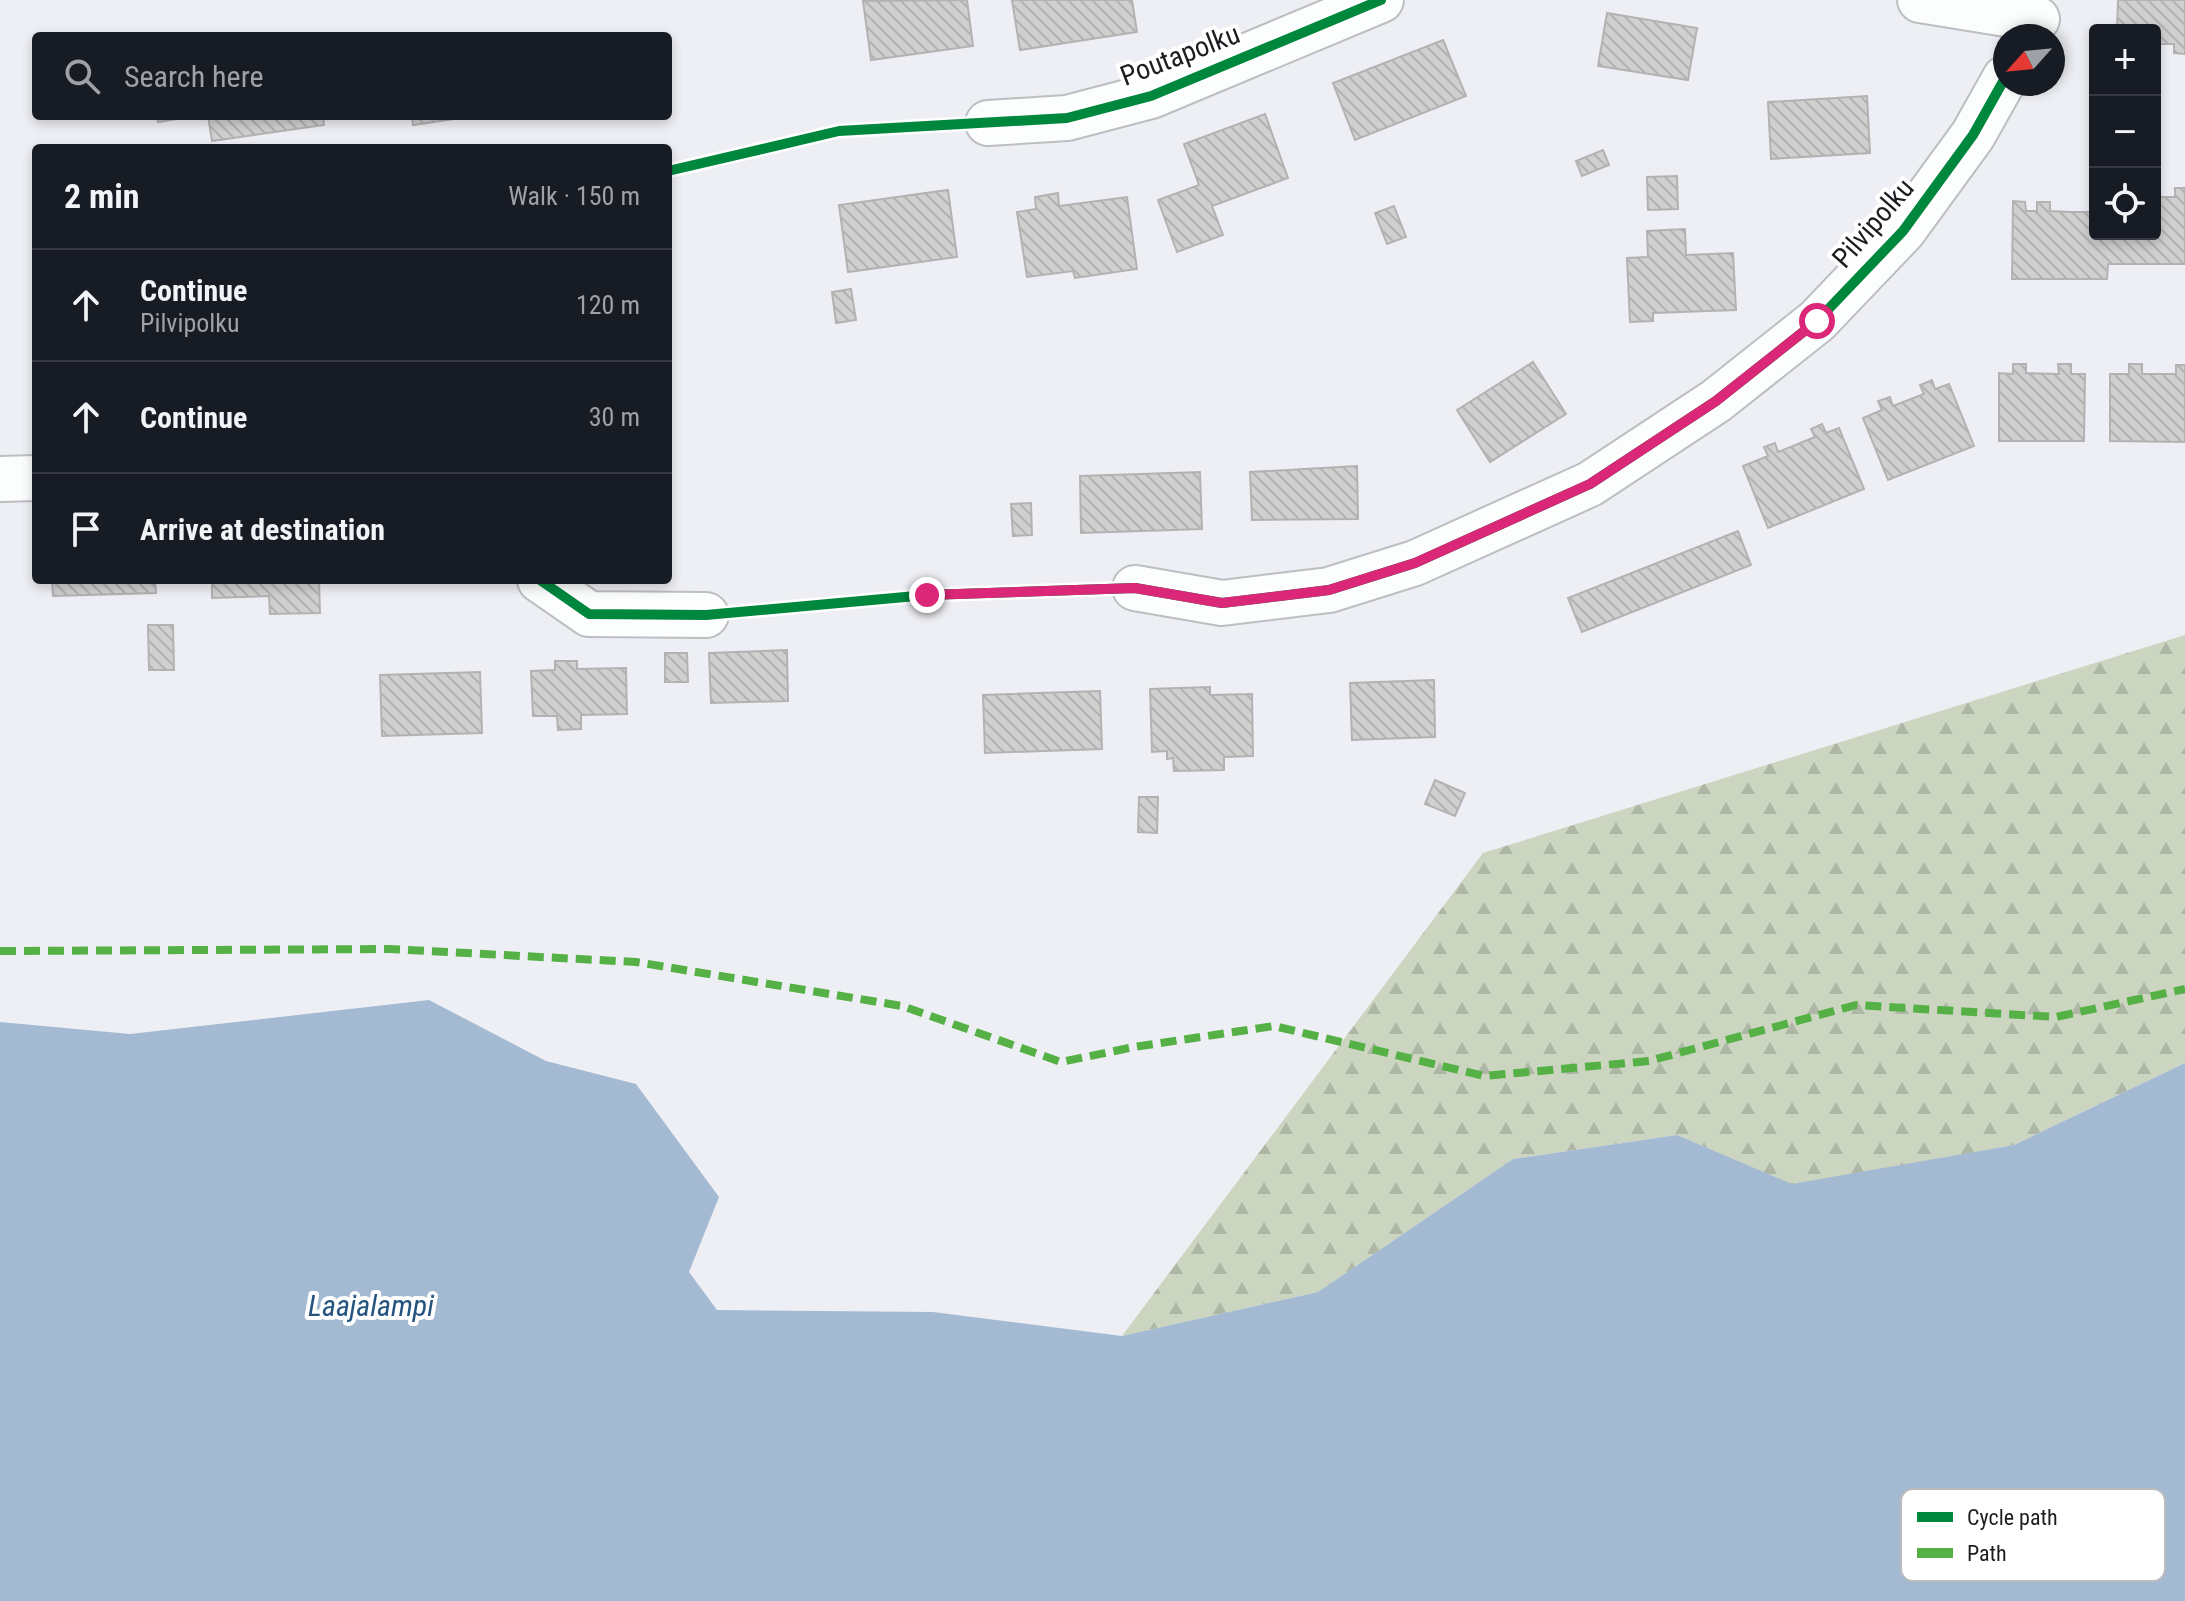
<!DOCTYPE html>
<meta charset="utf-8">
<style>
body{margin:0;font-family:"Roboto Condensed",sans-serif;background:#242831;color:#f1f3f6}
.controls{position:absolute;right:24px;top:24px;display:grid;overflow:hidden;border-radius:8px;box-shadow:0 4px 12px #0003}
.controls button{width:72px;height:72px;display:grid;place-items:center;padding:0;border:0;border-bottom:2px solid #363941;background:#171b24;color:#f1f3f6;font:40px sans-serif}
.compass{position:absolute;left:1993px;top:24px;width:72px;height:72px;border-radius:50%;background:#171b24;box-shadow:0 4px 12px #0003;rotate:243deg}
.stop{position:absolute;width:24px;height:24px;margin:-18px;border:6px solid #db2777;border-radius:50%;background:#fff}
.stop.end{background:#db2777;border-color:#fff;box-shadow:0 2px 8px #0008}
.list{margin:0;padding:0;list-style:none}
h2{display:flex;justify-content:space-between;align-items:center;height:104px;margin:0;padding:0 32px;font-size:34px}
h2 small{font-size:26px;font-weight:400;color:#9ea1a6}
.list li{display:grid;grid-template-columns:52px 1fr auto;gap:24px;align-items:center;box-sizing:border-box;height:112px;padding:0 32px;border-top:2px solid #363941}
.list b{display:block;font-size:30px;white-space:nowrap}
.list p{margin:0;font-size:26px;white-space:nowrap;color:#9ea1a6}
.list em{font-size:26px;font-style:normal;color:#9ea1a6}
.icon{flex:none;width:44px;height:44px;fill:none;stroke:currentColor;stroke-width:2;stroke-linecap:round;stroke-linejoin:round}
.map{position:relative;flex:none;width:2185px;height:1601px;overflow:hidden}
.search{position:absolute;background:#171b24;box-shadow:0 4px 12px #0003;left:32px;top:32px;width:640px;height:88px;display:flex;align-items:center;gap:20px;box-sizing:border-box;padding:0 28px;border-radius:8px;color:#9ea1a6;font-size:30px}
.panel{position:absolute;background:#171b24;box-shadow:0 4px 12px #0003;left:32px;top:144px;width:640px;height:440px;border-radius:8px}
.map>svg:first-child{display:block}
</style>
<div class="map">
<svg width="2185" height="1601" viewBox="0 0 2185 1601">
<defs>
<pattern id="forest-firs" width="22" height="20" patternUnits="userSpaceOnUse" patternTransform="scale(2)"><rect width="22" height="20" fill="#cbd5c0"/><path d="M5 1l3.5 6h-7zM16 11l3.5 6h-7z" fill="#aeb6a5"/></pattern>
<pattern id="building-back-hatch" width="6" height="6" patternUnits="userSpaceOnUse" patternTransform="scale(2)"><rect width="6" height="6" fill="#d0d0d1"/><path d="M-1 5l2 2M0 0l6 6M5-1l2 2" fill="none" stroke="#b2b2b3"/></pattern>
</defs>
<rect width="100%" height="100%" fill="#eeeff4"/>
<path fill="url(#forest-firs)" d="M2185,635V1063L2014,1145L1792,1185L1677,1135L1513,1159L1318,1292L1122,1336L1483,853Z"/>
<path fill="#a4bad2" d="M429,1000L546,1061L636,1084L719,1197L689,1272L717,1310L933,1312L1122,1336L1318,1292L1513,1159L1677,1135L1792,1184L2014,1145L2185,1063V1601H0V1022L130,1034Z"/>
<path fill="url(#building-back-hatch)" stroke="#b3b2b3" stroke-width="2" d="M967,0L973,46L871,60L863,1Z
M1012,0H1132L1137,32L1020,50Z
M2118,0H2185V54L2174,53V44H2155V30H2117Z
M1607,13L1697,28L1688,80L1598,66Z
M1443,40L1466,96L1355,140L1333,83Z
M1867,96L1870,153L1771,159L1768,102Z
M1265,114L1288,178L1212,206L1223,235L1177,252L1158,200L1199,185L1184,144Z
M157,116H177V119L158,122Z
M208,116H323L324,125L212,141Z
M412,116H474L413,125Z
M1603,150L1609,165L1582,176L1576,161Z
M1677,176L1678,209L1648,210L1647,177Z
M2175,188H2185V264H2108L2107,279H2012L2013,201L2025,202L2026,211H2037V202H2050V211L2071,212H2091L2092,202H2095V234H2155V197H2175Z
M948,190L957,257L848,272L839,205Z
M1058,193L1059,206L1127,197L1137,269L1075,278L1073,271L1027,277L1017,212L1036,209L1035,197Z
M1394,206L1406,237L1387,244L1375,213Z
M1685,229L1686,255L1733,253L1736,310L1653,313V321L1630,322L1627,258L1648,257L1647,231Z
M851,289L856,320L836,323L832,292Z
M1533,362L1566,414L1490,462L1457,410Z
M2013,364H2026V373L2059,374L2058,364H2071V374H2085L2084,441H1999V373L2013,374Z
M2129,364H2142V374H2176V365H2185V442L2110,441V374H2129Z
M1932,380L1935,389L1949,384L1974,446L1888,480L1863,418L1882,410L1878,401L1890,397L1893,406L1924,394L1920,385Z
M1822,424L1826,433L1839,428L1864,489L1768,528L1743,466L1768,456L1764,447L1775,443L1778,452L1815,437L1811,429Z
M1357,466L1358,519L1252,520L1250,472Z
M1200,472L1202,529L1081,533L1080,476Z
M1031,503L1032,535L1013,536L1011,504Z
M1738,531L1751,565L1582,632L1568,598Z
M52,580H155L156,593L53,596Z
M212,580H319L320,613L270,614L269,596L212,598Z
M148,625H173L174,670H149Z
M787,650L788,701L711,703L709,653Z
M665,653H687L688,682H665Z
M555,661H577V669L626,668L627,714L581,715V729L558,730L557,716H533L531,671L555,670Z
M480,672L482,733L382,736L380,675Z
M1434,680L1435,737L1352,740L1350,683Z
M1210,687V695L1252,694L1253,756L1224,757V770L1174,771L1173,758L1167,759V751L1152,752L1150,689Z
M1100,691L1102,749L985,753L983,695Z
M1435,780L1465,793L1455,816L1425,804Z
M1139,797H1158L1157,833L1138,832Z"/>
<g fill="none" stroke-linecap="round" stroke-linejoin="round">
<defs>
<path id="street" d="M1920,0L2037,19
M988,123L1067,118L1151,96L1381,0
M0,479L36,478
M540,580L589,614L706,615
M1135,588L1222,603L1329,590L1415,563L1590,484L1716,401L1817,321L1903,231L1973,135L2005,78"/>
</defs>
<use href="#street" stroke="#bcbec1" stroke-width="48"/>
<use href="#street" stroke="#fcfdfd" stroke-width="44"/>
<path stroke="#55b145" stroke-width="8" stroke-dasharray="16 8" stroke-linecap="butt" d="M0,951L389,949L636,962L902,1006L1061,1062L1134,1047L1274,1026L1484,1076L1649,1061L1856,1005L2056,1017L2185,989"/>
<defs>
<path id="cycleway" d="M668,171L839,131L1067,118L1151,96L1381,0
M540,580L589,614L706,615L927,595L1135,588L1222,603L1329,590L1415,563L1590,484L1716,401L1817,321L1903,231L1973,135L2005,78"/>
</defs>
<use href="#cycleway" stroke="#fff" stroke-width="15"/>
<use href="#cycleway" stroke="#00873e" stroke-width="10"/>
</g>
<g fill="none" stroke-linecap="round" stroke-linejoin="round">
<path stroke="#db2777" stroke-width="10" d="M927,595L1135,588L1222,603L1329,590L1415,563L1590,484L1716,401L1817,321"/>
</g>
<g text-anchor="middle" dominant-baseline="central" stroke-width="8" stroke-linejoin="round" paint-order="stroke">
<g font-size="28" fill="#1c1d21" stroke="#fff">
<text transform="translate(1180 55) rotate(-21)">Poutapolku</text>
<text transform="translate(1873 223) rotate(-49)">Pilvipolku</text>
</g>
<g font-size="30" font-style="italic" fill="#245380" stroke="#fff">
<text x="371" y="1305">Laajalampi</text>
</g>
</g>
<rect x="1901" y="1489" width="264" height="92" rx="12" fill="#fff" stroke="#bbbbbc" stroke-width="2"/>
<rect x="1917" y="1512" width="36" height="10" fill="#00873e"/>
<rect x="1917" y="1548" width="36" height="10" fill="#55b145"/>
<g font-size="22" fill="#1c1d21">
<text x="1967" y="1525">Cycle path</text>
<text x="1967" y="1561">Path</text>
</g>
</svg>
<div class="controls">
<button>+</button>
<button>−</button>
<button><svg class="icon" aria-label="locate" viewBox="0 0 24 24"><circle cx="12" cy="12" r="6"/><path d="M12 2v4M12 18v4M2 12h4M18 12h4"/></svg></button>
</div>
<svg class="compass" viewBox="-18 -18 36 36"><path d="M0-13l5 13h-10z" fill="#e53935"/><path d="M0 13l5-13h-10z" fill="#9ea1a6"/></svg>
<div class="stop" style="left:1817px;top:321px"></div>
<div class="stop end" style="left:927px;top:595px"></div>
<div class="search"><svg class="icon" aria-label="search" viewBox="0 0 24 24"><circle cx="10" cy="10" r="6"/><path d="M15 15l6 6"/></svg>Search here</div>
<section class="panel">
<h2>2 min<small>Walk · 150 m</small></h2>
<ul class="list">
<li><svg class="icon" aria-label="ahead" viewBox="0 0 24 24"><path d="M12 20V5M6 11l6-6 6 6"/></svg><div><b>Continue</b><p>Pilvipolku</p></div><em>120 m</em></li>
<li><svg class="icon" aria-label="ahead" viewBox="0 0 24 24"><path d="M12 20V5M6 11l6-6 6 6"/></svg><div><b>Continue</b></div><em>30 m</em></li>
<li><svg class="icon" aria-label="arrive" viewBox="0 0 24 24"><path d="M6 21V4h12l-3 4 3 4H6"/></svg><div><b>Arrive at destination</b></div></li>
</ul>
</section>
</div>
